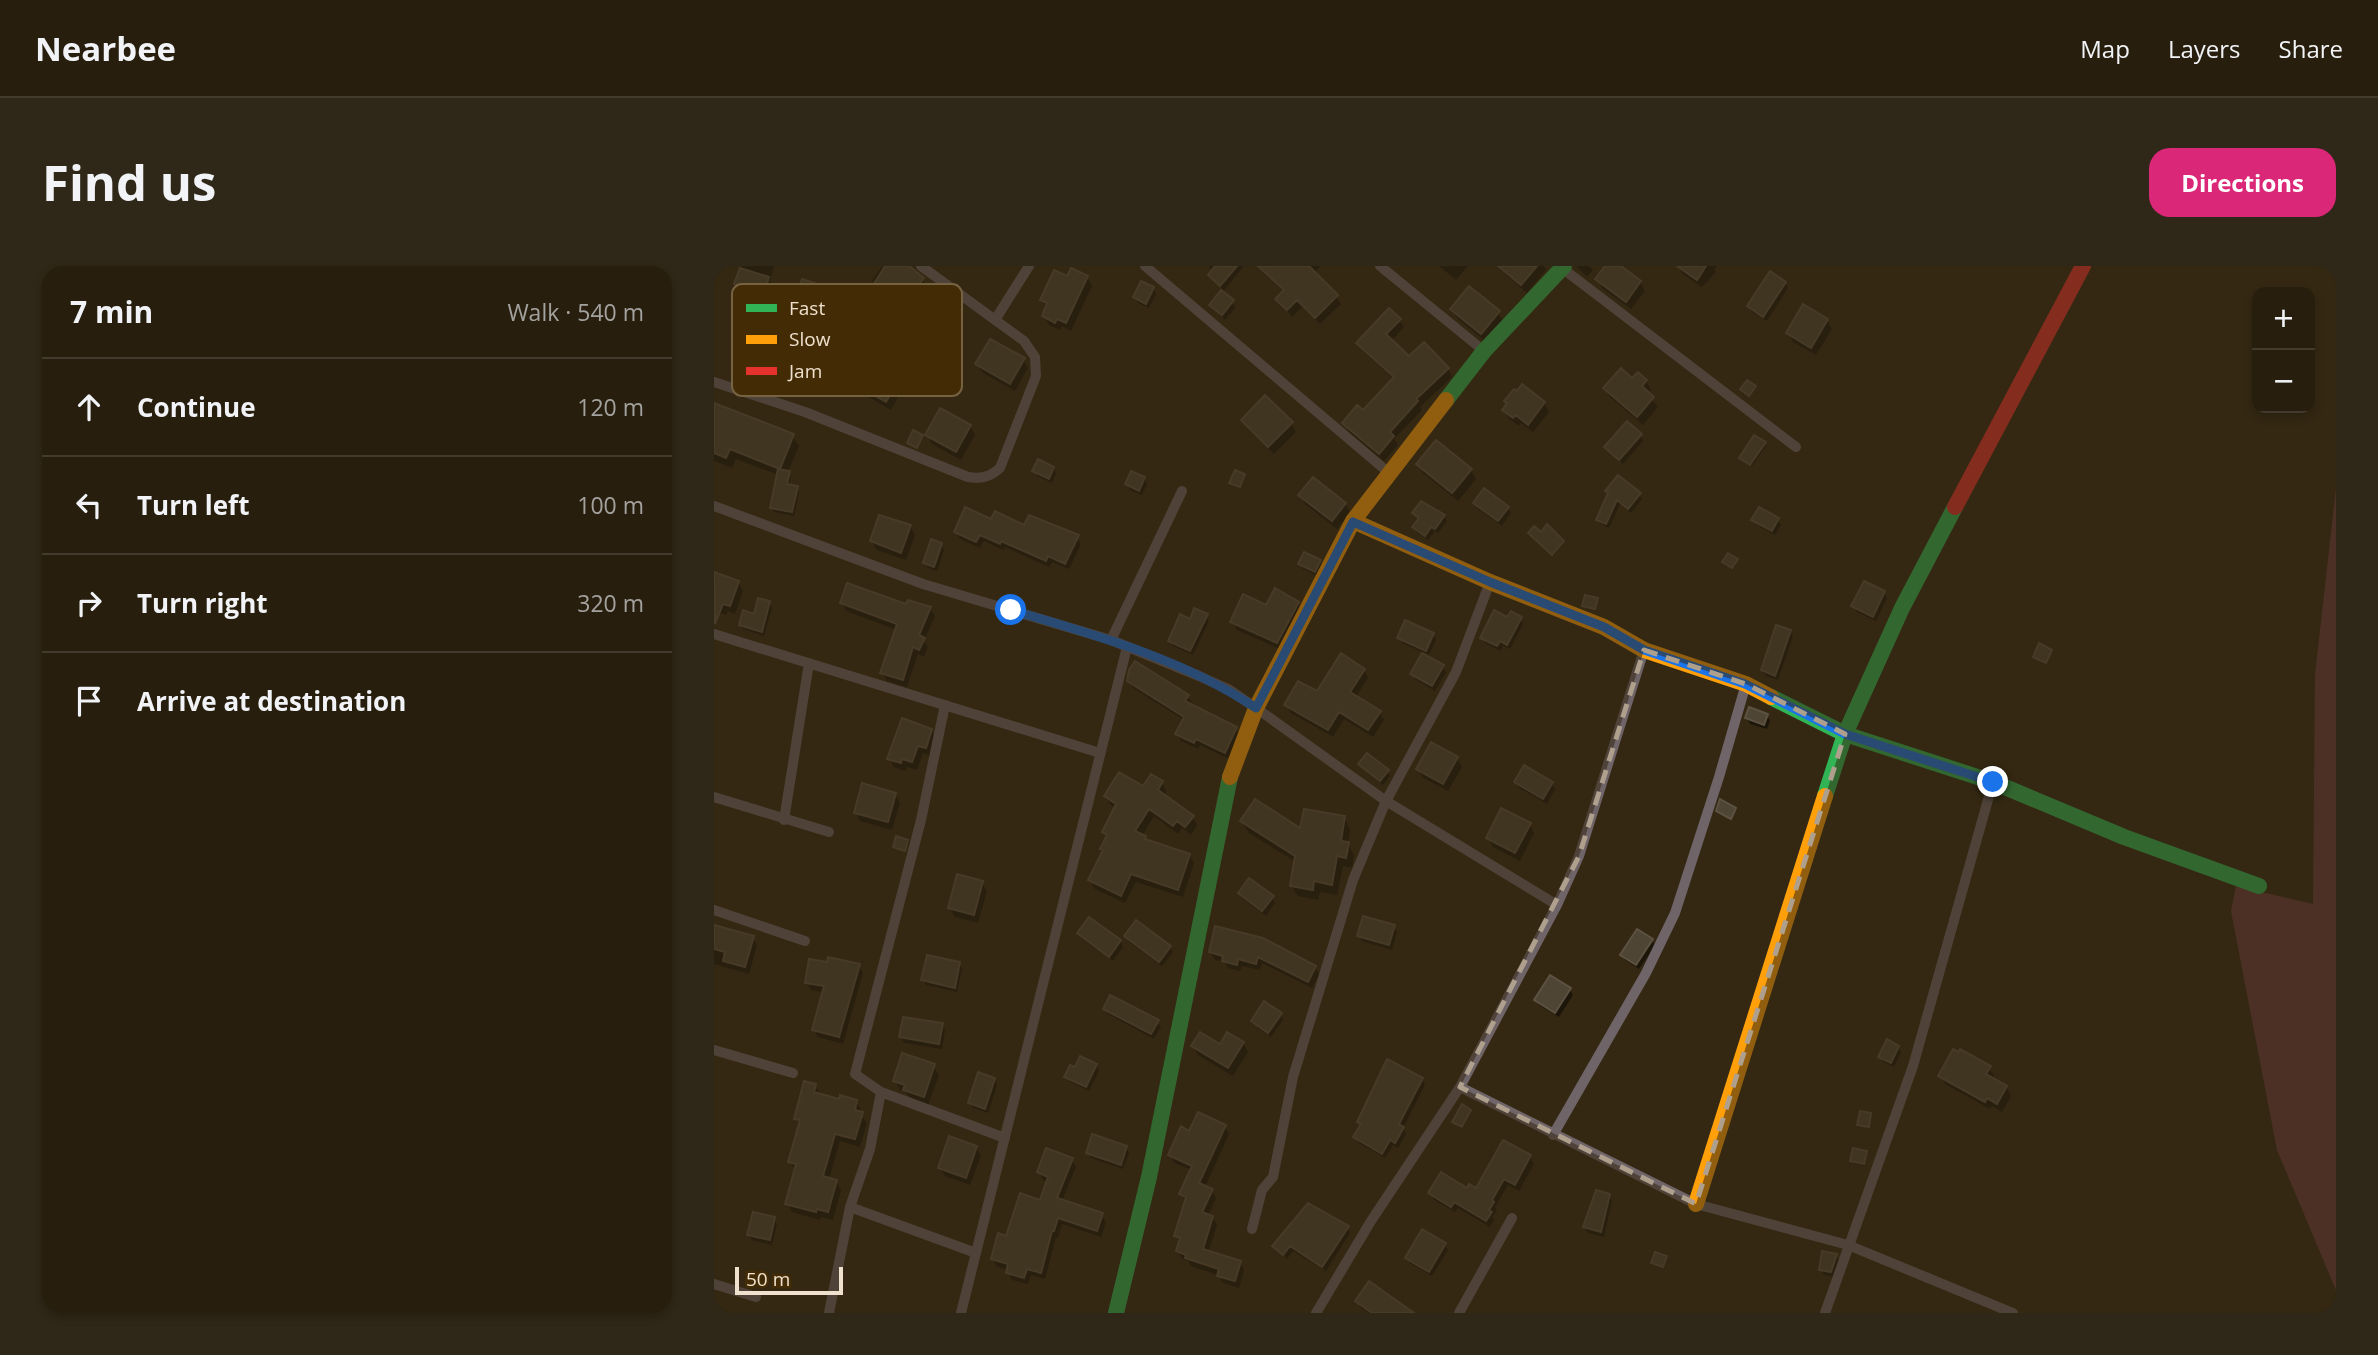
<!DOCTYPE html>
<meta charset="utf-8">
<style>
body{margin:0;font-family:"Open Sans",sans-serif;background:#2f2717;color:#f1f3f6}
.controls{position:absolute;right:21px;top:21px;display:grid;overflow:hidden;border-radius:14px;box-shadow:0 4px 10px #0003}
.controls button{width:63px;height:63px;display:grid;place-items:center;padding:0;border:0;border-bottom:2px solid #433c2e;background:#271e0e;color:#f1f3f6;font:35px sans-serif}
.scale{position:absolute;left:21px;bottom:18px;width:108px;box-sizing:border-box;padding-left:7px;border:4px solid #efe1cd;border-top:0;font-size:19px;line-height:24px;white-space:nowrap;color:#efe1cd;-webkit-text-stroke:5px #422b05;paint-order:stroke}
.stop{position:absolute;width:21px;height:21px;margin:-16px;border:5px solid #1a73e8;border-radius:50%;background:#fff}
.stop.end{background:#1a73e8;border-color:#fff;box-shadow:0 2px 7px #0008}
.list{margin:0;padding:0;list-style:none}
h2{display:flex;justify-content:space-between;align-items:center;height:91px;margin:0;padding:0 28px;font-size:30px}
h2 small{font-size:23px;font-weight:400;color:#a4a29e}
.list li{display:grid;grid-template-columns:46px 1fr auto;gap:21px;align-items:center;box-sizing:border-box;height:98px;padding:0 28px;border-top:2px solid #433c2e}
.list b{display:block;font-size:26px;white-space:nowrap}
.list em{font-size:23px;font-style:normal;color:#a4a29e}
.icon{flex:none;width:38px;height:38px;fill:none;stroke:currentColor;stroke-width:2;stroke-linecap:round;stroke-linejoin:round}
.map{position:relative;flex:none;width:1622px;height:1047px;overflow:hidden;border-radius:21px}
header{display:flex;align-items:center;gap:42px;box-sizing:border-box;height:98px;padding:0 35px;background:#271e0e;border-bottom:2px solid #433c2e}
header strong{font-size:33px}
nav{display:flex;gap:38px;margin-inline-start:auto;font-size:24px}
.intro{display:flex;align-items:center;justify-content:space-between;box-sizing:border-box;height:168px;padding:0 42px}
h1{margin:0;font-size:49px}
.button{padding:18px 32px;border-radius:21px;background:#db2777;color:#fff;font-size:24px;font-weight:700}
main{display:flex;gap:42px;padding:0 42px}
aside{flex:1;background:#271e0e;border-radius:21px;box-shadow:0 4px 10px #0003}
.map>svg:first-child{display:block}
</style>
<header>
<strong>Nearbee</strong>
<nav><a>Map</a><a>Layers</a><a>Share</a></nav>
</header>
<div class="intro"><h1>Find us</h1><a class="button">Directions</a></div>
<main>
<aside>
<h2>7 min<small>Walk · 540 m</small></h2>
<ul class="list">
<li><svg class="icon" aria-label="ahead" viewBox="0 0 24 24"><path d="M12 20V5M6 11l6-6 6 6"/></svg><div><b>Continue</b></div><em>120 m</em></li>
<li><svg class="icon" aria-label="left" viewBox="0 0 24 24"><path d="M17 20v-9H6M10 6l-5 5 5 5"/></svg><div><b>Turn left</b></div><em>100 m</em></li>
<li><svg class="icon" aria-label="right" viewBox="0 0 24 24"><path d="M7 20v-9h11M14 6l5 5-5 5"/></svg><div><b>Turn right</b></div><em>320 m</em></li>
<li><svg class="icon" aria-label="arrive" viewBox="0 0 24 24"><path d="M6 21V4h12l-3 4 3 4H6"/></svg><div><b>Arrive at destination</b></div></li>
</ul>
</aside>
<div class="map">
<svg width="1622" height="1047" viewBox="0 0 1622 1047">
<rect width="100%" height="100%" fill="#342813"/>
<path fill="#6a3b3c" d="M1622,222V1024L1563,884L1517,645L1522,620L1599,638L1601,409Z"/>
<path fill="#0007" d="M28,0H60L56,15L58,20L53,35L26,26L22,18Z
M168,0H196L212,18L199,35L202,40L194,52L161,30L158,25L161,20L158,15Z
M495,0H530L508,27L522,41L511,54L497,39L510,24L499,15L496,10L498,6Z
M543,0H607L600,7L622,30L627,38L606,58L588,41L578,51L564,33L570,26Z
M725,0H754L742,14Z
M782,0H830L832,4L813,27Z
M862,0H875L879,4L873,11Z
M893,0H904L926,16L931,25L917,43L888,22L883,13Z
M964,0H1003L1000,4L1002,6L988,21L969,8Z
M373,11L378,20L357,65L348,60L346,64L335,59L330,50L333,42L328,34L354,13Z
M1071,17L1074,22L1053,55L1038,46L1035,40Z
M439,22L442,28L435,42L424,37L421,31Z
M738,43L784,47L789,55L772,76L743,52Z
M685,54L690,61L677,75L695,93L734,103L738,111L706,141L708,144L680,173L684,179L670,195L634,165L630,157L649,146L680,113L649,85L645,78Z
M1113,54L1118,63L1102,89L1079,76L1074,67Z
M148,81L153,89L152,93L185,111L190,120L177,144L142,124L139,131L119,124L114,115L116,109L113,105Z
M309,93L314,102L301,125L269,107L263,98Z
M919,115H932L937,124L933,128L944,141L929,159L896,131L891,122Z
M830,137L835,146L819,166L807,157L805,160L795,153L790,144Z
M0,139L78,170L85,180L74,206L77,211L75,220L83,221L85,226L80,250L60,246L58,242L65,209L22,193L18,202L0,195Z
M529,155L577,157L582,166L560,188L534,163Z
M256,160L261,169L247,194L218,178L213,169Z
M926,169L929,175L909,198L892,182Z
M1041,172L1052,180L1038,200L1028,194Z
M704,198L757,204L762,213L744,235L709,207Z
M339,202L342,207L338,217L323,210L320,205Z
M904,211L925,228L928,233L917,247L906,238L895,262L887,258L884,254Z
M430,213L433,218L428,229L416,224L413,218Z
M586,229L631,238L636,246L623,263L591,238Z
M761,237L794,242L797,247L788,260L764,243Z
M700,247L730,250L733,255L724,267L721,265L714,274L703,267L700,261L705,254Z
M1040,254H1063L1067,259L1061,269L1043,259Z
M278,255L363,271L367,278L355,303L338,296L335,301L291,281L289,284L270,275L266,282L246,273L242,266Z
M196,260L201,269L192,294L163,284L157,275Z
M827,268L849,278L839,290L817,269Z
M227,279L230,284L223,305L214,302L211,297Z
M606,295L609,301L604,310L589,303L586,298Z
M0,308L24,316L29,325L21,348L14,345L12,349L2,345L0,342Z
M1170,327L1173,332L1162,355L1143,346L1139,340Z
M55,337L58,342L50,370L29,363L26,359L42,350Z
M128,337L216,342L221,350L210,375L214,381L210,391L204,388L193,421L173,415L168,406L183,364L132,345Z
M584,337L589,345L568,384L523,364L518,356L553,341Z
M492,350L495,355L479,389L459,380L456,375L477,355Z
M806,352L809,358L796,383L789,380L786,385L771,377L768,372L794,354Z
M1076,365L1079,371L1064,414L1052,410L1048,404Z
M719,368L722,374L715,389L688,377L685,372Z
M728,401L732,406L721,425L701,413L698,408Z
M650,404L654,412L641,432L665,446L670,454L659,471L630,453L619,471L577,447L572,439L603,428Z
M414,415L473,430L478,437L476,439L522,463L526,470L515,493L486,479L484,483L467,475L463,468L470,454L419,422Z
M1053,449L1056,455L1053,463L1036,458L1033,452Z
M217,464L222,473L216,490L209,487L203,504L193,501L192,505L180,501L175,492Z
M743,492L748,501L734,525L709,512L704,503Z
M646,498L673,505L676,510L669,519L649,503Z
M802,516L838,517L841,523L833,538L805,522Z
M448,517L452,525L450,530L479,551L483,559L477,569L468,562L464,568L440,550L428,570L433,575L475,589L480,597L469,631L422,616L411,637L381,623L376,614L390,586L388,583L394,572L390,566L402,542L397,539L392,530Z
M181,528L186,537L178,564L146,555L141,546Z
M630,552L636,563L634,578L640,589L638,602L629,600L623,629L606,626L604,634L584,630L577,619L582,596L535,567L528,556L588,565Z
M815,558L820,567L806,595L779,581L774,572Z
M268,617L273,625L264,657L241,651L236,642Z
M526,627L558,631L561,637L552,650L529,633Z
M376,653L406,675L409,681L399,695L368,673L365,667Z
M0,661L38,671L43,679L35,708L0,698Z
M679,661L683,666L678,684L648,675L645,670Z
M503,662L601,701L605,709L598,722L548,697L546,704L528,700L526,705L514,702L511,696L501,694L496,686Z
M412,670L456,681L459,686L448,700L415,676Z
M938,674L941,680L925,703L911,694L908,689Z
M245,698L248,703L243,726L212,719L209,714Z
M145,700L149,707L129,778L104,771L100,764L110,726L97,724L93,716Z
M837,711L856,724L859,729L845,751L825,739L822,734Z
M391,743L443,756L447,761L440,773L394,748Z
M566,748L569,754L557,771L544,762L541,756Z
M228,759L231,764L228,783L190,777L187,771Z
M529,777L534,786L519,810L484,789L479,781H507Z
M1184,781L1187,786L1180,801L1169,796L1166,791Z
M382,799L385,805L375,825L356,816L352,810L362,803Z
M219,800L225,809L214,839L196,832L192,826L186,824L181,815Z
M1275,802L1280,810L1279,814L1292,821L1297,830L1288,846L1278,840L1276,843L1231,818L1226,810Z
M280,813L283,819L274,847L259,842L256,837Z
M708,813L711,819L689,862L692,868L684,882L679,879L671,892L645,877L641,871L648,861L645,856Z
M101,820L107,829L126,835L142,836L147,844L146,848L153,857L146,881L126,875L115,913L122,915L127,924L119,954L107,951L106,954L78,946L73,937L82,905L76,896L86,860L82,852Z
M756,845L757,847L749,862L741,858L740,856Z
M510,860L515,868L491,921L498,925L502,932L494,950L498,951L503,959L494,987L526,997L530,1004L525,1022L509,1017L504,1009L477,1000L474,995L468,993L464,985L466,978L462,970L472,936L467,928L478,904L460,897L456,889L476,867Z
M262,881L267,890L256,919L231,910L226,902Z
M412,881L415,887L409,903L377,892L374,887Z
M1152,887L1151,900L1139,897L1138,895Z
M816,891L820,898L805,925L794,919L781,941L783,944L778,951L780,954L776,961L744,942L741,946L720,934L717,927L763,925Z
M357,893L362,901L348,935L387,949L392,956L387,971L348,958L344,972L342,971L331,1013L317,1009L314,1018L298,1014L294,1007V1004L283,1001L279,993L293,972L327,936L334,916L329,914L325,906Z
M895,929L898,935L890,971L874,967L870,961L874,947L876,948Z
M60,953L63,958L58,979L38,974L35,969Z
M634,962L636,967L612,1005L579,985L573,993L561,980Z
M730,978L734,984L718,1010L696,997L693,992Z
M1122,989L1125,995L1120,1011L1110,1009L1107,1003Z
M643,1035L697,1047H655L647,1042Z"/>
<path fill="#4e4534" stroke="#5d5242" stroke-width="2" d="M171,0H195L210,12L196,30L200,33L190,48L156,24Z
M501,0H523L506,20L494,9Z
M544,0H595L624,29L601,52L583,34L573,44L561,33L570,24Z
M784,0H823L807,19Z
M891,0H907L927,15L912,36L881,13Z
M963,0H992L983,14Z
M26,2L55,11L50,28L20,18Z
M357,2L374,10L352,57L343,53L341,57L328,50L333,37L326,34L340,4L353,10Z
M1056,5L1072,16L1049,51L1033,40Z
M88,13L103,18L97,37L82,32Z
M427,15L440,21L432,38L419,31Z
M755,20L786,45L767,68L736,43Z
M507,24L520,34L508,49L495,39Z
M1089,38L1114,53L1097,82L1072,67Z
M675,42L687,53L672,68L695,90L710,76L735,102L702,133L704,135L676,166L680,170L665,188L628,157L643,139L649,144L680,111L642,77Z
M123,71L149,79L146,88L187,110L172,136L137,116L135,123L112,115L115,106L111,105Z
M276,73L311,92L296,118L261,98Z
M907,102L918,112L924,106L933,114L928,120L940,131L923,151L889,122Z
M1033,114L1042,120L1035,130L1026,123Z
M808,118L831,136L814,159L802,149L799,152L788,144L793,137L790,135L800,123L803,125Z
M551,129L579,156L554,181L527,154Z
M0,137L80,168L66,203L16,183L12,192L0,187Z
M226,142L257,159L242,186L211,169Z
M913,155L928,168L905,194L890,181Z
M199,164L209,169L203,182L193,177Z
M1040,169L1052,176L1036,199L1025,192Z
M722,174L758,203L738,227L702,198Z
M324,193L340,201L335,213L318,205Z
M64,203L76,205L73,218L84,220L78,246L56,242Z
M521,204L531,208L526,221L515,217Z
M417,205L431,211L425,225L411,218Z
M904,209L927,227L914,243L903,234L892,258L882,254L894,227L891,225Z
M599,211L632,237L618,255L584,229Z
M770,222L795,241L784,255L759,237Z
M707,235L731,249L721,263L717,261L711,270L698,261L705,252L698,247Z
M251,241L277,253L281,245L310,259L315,249L365,269L351,298L334,290L332,295L287,275L286,278L266,269L262,276L240,266Z
M1045,241L1065,252L1058,265L1037,254Z
M165,249L197,259L187,287L156,275Z
M833,258L850,275L838,289L814,267L820,260L827,266Z
M217,273L228,277L220,301L209,297Z
M590,286L607,294L601,306L584,298Z
M1014,287L1024,293L1018,302L1008,296Z
M0,306L25,315L16,340L9,338L1,358Z
M1150,315L1171,325L1159,351L1137,340Z
M133,317L192,338L194,334L217,341L205,369L211,372L205,384L199,381L189,414L166,407L183,358L126,337Z
M561,322L585,336L563,377L516,356L529,328L552,339Z
M871,329L884,332L881,343L868,340Z
M44,332L56,335L48,366L25,359L29,344L40,348Z
M480,342L494,348L476,385L454,375L466,348L476,353Z
M780,344L793,351L797,345L808,351L793,379L786,375L783,380L766,372Z
M691,354L720,367L712,385L683,372Z
M1062,359L1077,364L1061,410L1047,404Z
M1325,377L1338,384L1332,397L1319,391Z
M627,387L651,403L636,426L667,445L654,464L625,446L614,464L570,439L584,415L603,425Z
M708,387L730,399L718,420L696,408Z
M421,395L475,429L471,435L523,461L511,487L482,473L480,477L461,468L470,451L413,415L415,404Z
M1035,441L1054,448L1050,459L1031,452Z
M188,452L218,463L212,482L204,480L198,496L188,493L187,497L173,493Z
M717,476L744,491L729,518L702,503Z
M653,487L675,504L666,515L644,498Z
M810,499L839,516L829,533L800,516Z
M405,506L429,520L437,508L449,515L444,524L480,550L471,561L463,555L459,560L435,543L421,565L432,570L431,573L476,588L464,624L417,608L407,630L374,614L389,584L386,583L393,569L388,566L402,538L390,530Z
M148,517L182,527L174,556L140,547Z
M541,533L586,562L590,543L631,550L627,575L635,576L632,592L623,590L618,619L600,615L599,624L576,620L581,590L526,555Z
M1006,533L1022,542L1017,553L1002,545Z
M787,542L817,557L801,587L772,572Z
M182,570L194,574L191,585L179,581Z
M243,608L269,615L260,649L234,642Z
M535,612L560,630L548,645L524,627Z
M649,650L681,659L675,679L643,670Z
M375,651L407,674L395,691L363,667Z
M422,654L457,680L445,696L410,670Z
M0,659L40,670L31,701L9,695L11,686L0,683Z
M501,660L549,672L602,700L594,716L544,691L542,698L524,693L523,699L508,695L509,690L495,686Z
M923,663L939,673L922,699L906,689Z
M213,689L246,696L241,722L207,714Z
M114,691L146,698L125,771L98,764L110,720L91,717L95,693L113,696Z
M836,709L857,722L841,747L820,734Z
M396,729L445,754L437,768L389,743Z
M550,735L568,747L554,767L537,755Z
M189,751L229,757L225,778L185,771Z
M486,766L506,778L513,766L530,776L514,802L477,780Z
M1173,773L1185,780L1177,797L1164,791Z
M1239,783L1245,786L1246,783L1277,800L1272,808L1293,820L1283,838L1273,832L1271,836L1224,810Z
M188,787L221,798L210,831L189,824L191,819L179,815Z
M366,790L383,798L372,821L350,811L356,799L361,801Z
M673,793L709,812L685,858L690,861L681,877L676,874L668,888L639,871L647,858L643,856Z
M264,806L281,812L271,843L254,837Z
M90,815L102,818L100,826L125,833L126,829L143,834L141,844L149,846L141,873L121,868L109,910L123,914L114,946L103,943L102,946L71,938L82,898L74,896L86,854L80,853Z
M748,838L757,844L748,861L738,856Z
M1146,845L1157,847L1155,861L1143,859Z
M484,846L512,859L485,917L499,923L488,946L499,950L489,983L527,995L521,1015L503,1010L505,1003L471,992L472,989L462,985L466,972L460,970L472,931L465,928L478,900L454,889L467,860L475,865Z
M378,868L413,880L407,899L372,887Z
M235,870L263,880L252,912L224,902Z
M789,874L817,889L801,919L790,913L778,934L780,936L775,944L778,946L772,955L740,936L737,941L714,927L727,906L753,922L755,918L762,922Z
M332,882L359,892L343,932L389,947L383,965L344,952L340,965H338L327,1007L313,1003L310,1012L292,1007L294,998L277,993L284,967L292,970L306,927L326,934L334,911L323,906Z
M1139,882L1153,885L1150,898L1136,895Z
M882,924L896,928L887,966L869,961Z
M594,937L635,960L608,1001L576,980L569,989L558,980Z
M39,946L61,951L56,974L33,969Z
M708,963L732,977L715,1006L691,992Z
M1108,985L1123,988L1117,1006L1105,1004Z
M941,986L953,990L949,1001L937,997Z
M655,1015L700,1047H658L641,1035Z"/>
<g fill="none" stroke-linecap="round" stroke-linejoin="round">
<path stroke="#6f6468" stroke-width="10" d="M431,0L675,207
M666,0L770,85
M848,2L1082,181
M281,54L315,0
M0,116L91,146L254,211C267,213 276,211 286,202L322,110L321,91L310,75L207,0
M0,240L209,318L397,374L485,410L514,423L542,442L672,535L843,639
M0,368L386,487
M397,374L468,225
M0,531L115,566
M70,554L95,397
M0,644L91,675
M0,784L79,807
M746,821L982,938L1134,979L1299,1047
M167,826L291,872
M839,869L932,707L961,647L1005,511L1032,418
M136,941L262,987
M538,963L548,924L559,911L579,811L639,614L672,535L742,406L776,316
M0,1018L42,1031
M115,1047L136,941L156,883L167,826L141,808L207,554L231,439
M247,1047L413,381
M602,1047L657,955L746,821L843,639L865,590L930,384
M745,1047L798,952
M1111,1047L1199,800L1279,516"/>
<path stroke="#30b455" stroke-width="16" d="M732,134L770,85L850,0
M1057,431L1131,468L1279,516L1410,571L1545,620
M1111,530L1131,468L1188,342L1241,241
M402,1047L435,911L516,511"/>
<path stroke="#ff9f0a" stroke-width="16" d="M639,255L776,316L890,361L930,384L1032,418L1057,431
M516,511L542,442L639,255L732,134
M982,938L1111,530"/>
<path stroke="#e5322d" stroke-width="16" d="M1241,241L1369,0"/>
</g>
<g fill="none" stroke-linecap="round" stroke-linejoin="round">
<path stroke="#1a73e8" stroke-width="9" d="M297,344C381,369 469,393 542,442L639,256L776,316L890,361L930,384L1031,418L1131,468L1279,516"/>
</g>
<path d="M0 0H1622V1047H0ZM930,384L1032,418L1131,468L982,938L746,821L865,590Z" fill="#342813" fill-opacity=".55" fill-rule="evenodd"/>
<path fill="none" stroke="#aea08c" stroke-width="5" stroke-dasharray="14 9" stroke-linejoin="round" d="M930,384L1032,418L1131,468L982,938L746,821L865,590Z"/>
<rect x="18" y="18" width="230" height="112" rx="10" fill="#422b05" stroke="#766241" stroke-width="2"/>
<rect x="32" y="38" width="31" height="8" fill="#30b455"/>
<rect x="32" y="69" width="31" height="9" fill="#ff9f0a"/>
<rect x="32" y="101" width="31" height="8" fill="#e5322d"/>
<g font-size="19" fill="#efe1cd">
<text x="75" y="49">Fast</text>
<text x="75" y="80">Slow</text>
<text x="75" y="112">Jam</text>
</g>
</svg>
<div class="controls">
<button>+</button>
<button>−</button>
</div>
<div class="scale">50 m</div>
<div class="stop" style="left:297px;top:344px"></div>
<div class="stop end" style="left:1279px;top:516px"></div>
</div>
</main>
